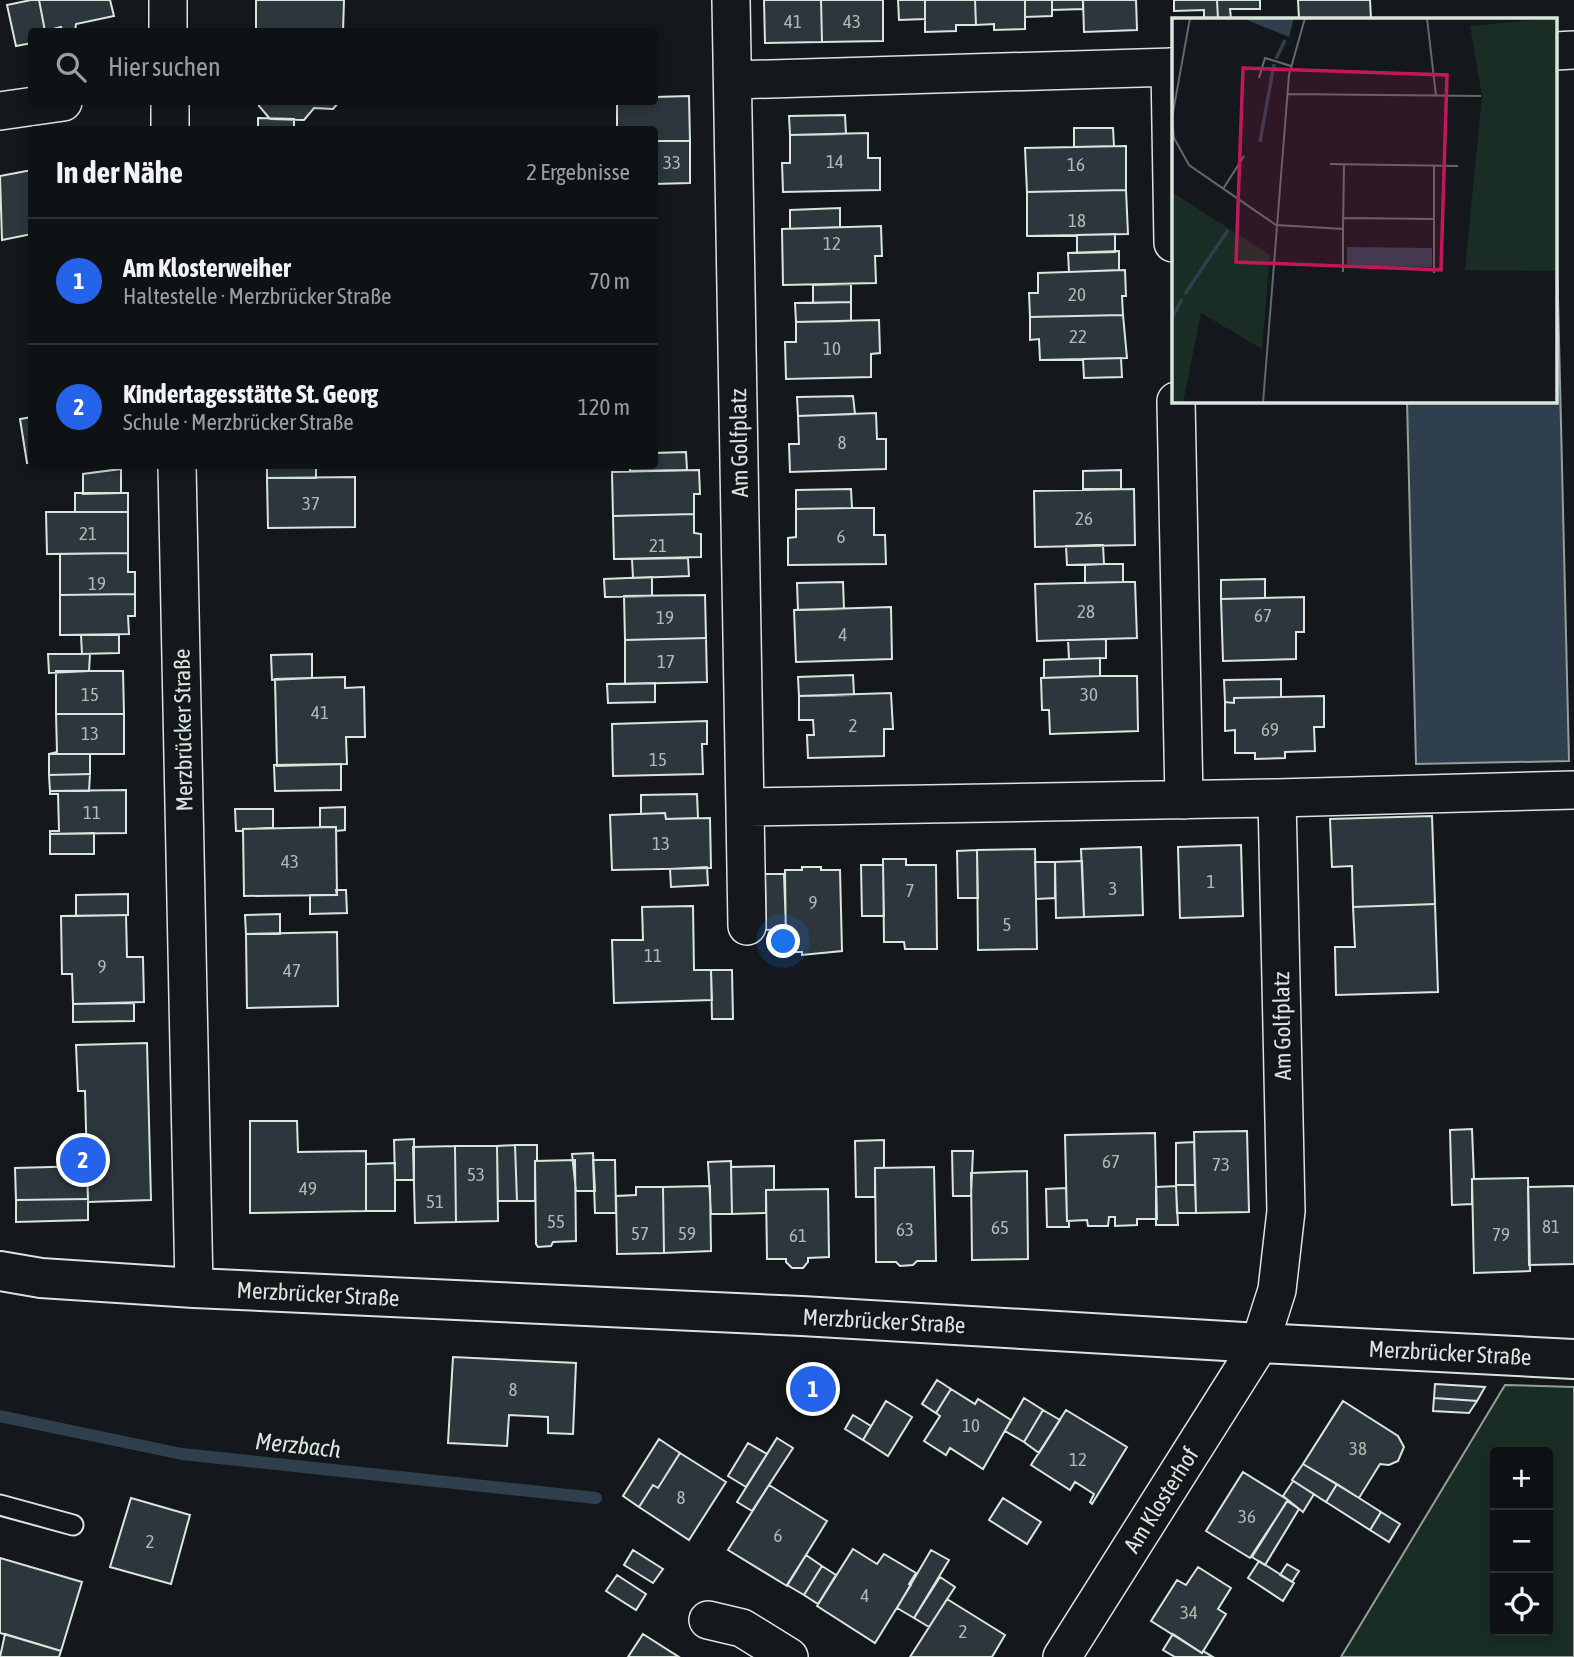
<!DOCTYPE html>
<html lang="de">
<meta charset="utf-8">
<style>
body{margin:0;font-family:"Asap Condensed",sans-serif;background:#181b1e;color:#f1f3f6}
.controls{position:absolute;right:21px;bottom:21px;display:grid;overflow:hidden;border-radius:7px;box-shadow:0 4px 10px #0003}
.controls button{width:63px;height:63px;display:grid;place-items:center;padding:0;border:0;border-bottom:2px solid #2f3234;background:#0f1215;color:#f1f3f6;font:35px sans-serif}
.you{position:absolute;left:784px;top:942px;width:24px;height:24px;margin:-18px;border:5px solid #fff;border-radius:50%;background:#1a73e8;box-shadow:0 0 0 10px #1a73e833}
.badge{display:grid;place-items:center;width:46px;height:46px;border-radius:50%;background:#2563eb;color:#fff;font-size:23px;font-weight:700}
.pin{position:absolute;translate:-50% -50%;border:4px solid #fff;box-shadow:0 2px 7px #0006}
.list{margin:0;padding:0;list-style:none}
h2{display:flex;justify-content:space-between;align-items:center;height:91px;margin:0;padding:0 28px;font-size:30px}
h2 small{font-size:23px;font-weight:400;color:#9b9ea0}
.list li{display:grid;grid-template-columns:46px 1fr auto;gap:21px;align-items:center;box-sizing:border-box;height:126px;padding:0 28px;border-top:2px solid #2f3234}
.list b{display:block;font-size:26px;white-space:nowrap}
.list p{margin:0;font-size:23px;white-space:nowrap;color:#9b9ea0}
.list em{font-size:23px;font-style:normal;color:#9b9ea0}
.icon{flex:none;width:38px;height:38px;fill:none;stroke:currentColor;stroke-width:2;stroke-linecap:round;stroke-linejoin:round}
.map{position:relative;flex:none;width:1574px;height:1657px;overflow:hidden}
.search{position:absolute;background:#0f1215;box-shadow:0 4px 10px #0003;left:28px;top:28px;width:630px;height:77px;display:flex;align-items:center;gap:18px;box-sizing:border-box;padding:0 24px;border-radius:7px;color:#9b9ea0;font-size:26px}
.panel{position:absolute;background:#0f1215;box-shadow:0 4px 10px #0003;left:28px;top:126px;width:630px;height:343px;border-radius:7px}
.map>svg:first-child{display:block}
</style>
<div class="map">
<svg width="1574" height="1657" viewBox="0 0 1574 1657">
<rect width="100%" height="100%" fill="#14181c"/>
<path fill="#1a2d24" stroke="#939e99" stroke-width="2" fill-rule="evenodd" d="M1505,1385L1574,1387V1657H1341ZM1495,1452H1548V1631H1495Z"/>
<path fill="#2f3f4d" stroke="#939e99" stroke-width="2" d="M1555,172L1569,761L1416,764L1407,401H1555Z"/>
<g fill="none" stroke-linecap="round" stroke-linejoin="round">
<path stroke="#2f3f4d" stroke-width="12" d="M0,1416L182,1454L596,1498"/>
</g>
<path fill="#2c363c" stroke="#d8e6dc" stroke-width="2" d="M31,0H39L45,31L48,32H32V43L16,46L7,5Z
M39,0H110L114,16L76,24L75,32H62L61,27L45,31Z
M256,0H344L343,32L256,29Z
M764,0H821L822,42L765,43Z
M821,0H883V41L822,42Z
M898,0H925V19L899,20Z
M925,0H975L976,25H956V31L925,32Z
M975,0H1025V29L994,30V24L976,25Z
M1025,0H1052V16L1025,17Z
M1052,0H1083V9L1052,10Z
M1083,0H1136L1137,30L1084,32Z
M1174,0H1217L1218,19H1204V10L1174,11Z
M1217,0H1260V9H1230L1231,19H1218Z
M1298,0H1370L1371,19H1299Z
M689,96L690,141H654V130H617V102H654V97Z
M259,102H339L333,109L314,108L304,120L270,119L259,106Z
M845,115L846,134L790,135L789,116Z
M258,118L294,119V130H258Z
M1074,128H1113L1114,146L1074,147Z
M868,133V158H880V190L783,192L782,163H790V135Z
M654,141H690V183L654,184Z
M1126,146V190L1027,192L1025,148Z
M32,170V234L2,240L0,176Z
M1126,190L1128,234L1027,236V192Z
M840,208V227L790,229V210Z
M881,226L882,256H875L876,283L783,285L782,229Z
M1115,234V252L1077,253V235Z
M1119,251V270L1069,272L1068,253Z
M1125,270L1126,296H1122L1123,315L1030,317L1029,293H1038V273Z
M851,284V302L813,303V285Z
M851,302V321L796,322L795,303Z
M1123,315L1127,358L1040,360L1039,339L1030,340V317Z
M879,320L880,353L871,354V377L786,379L785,342H796V322Z
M1121,358L1122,377L1084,378L1083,359Z
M853,396L855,414L798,416L797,397Z
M876,413L877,439H886V469L790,472L789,444H799L798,416Z
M32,417V462L27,463L20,419Z
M686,452L687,470L630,471V466H654V453Z
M267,466H316V478H267Z
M121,469V493L83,494V474Z
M699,470L700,494H694V514L613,516L612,472Z
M1121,470V489H1083V471Z
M355,477V527L268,528L267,478Z
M851,489L852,508L796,509V490Z
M1134,489L1135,545L1035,547L1034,491Z
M75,493H128V512H75Z
M852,508H874V535H885L886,564L788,565V538L796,537V509Z
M46,512H128V553L47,554Z
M694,514V533L701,534V557L614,559L613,516Z
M1103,545L1104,564L1067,565L1066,546Z
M128,553V572H135V594L60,595V554Z
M688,558L689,576L633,578L632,559Z
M1104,564H1123V582L1085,583V565Z
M652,577V596L605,597L604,579Z
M1265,579V598L1221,599V580Z
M843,582L844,609L798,610L797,583Z
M1123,582H1135L1137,638L1037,641L1035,584Z
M135,594V616H128L129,634L60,635V595Z
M705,595L706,638L625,640L624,596Z
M1304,597V632H1296V659L1223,661L1221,599Z
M891,607L892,659L796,662L794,610Z
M81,635H119V653L82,654Z
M706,638L707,682L625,684V640Z
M1106,639V658L1069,659L1068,640Z
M48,654H90L89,671L49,673Z
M312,654V678L272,680L271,655Z
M1100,658V676L1044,678V660Z
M56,671H123L124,714H56Z
M853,675L854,695L799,696L798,677Z
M1100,676H1137L1138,731L1050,734L1049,710H1042L1041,678Z
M345,677V688L364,687L365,737H346L347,764L277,766L275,679Z
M1281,679V697L1234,698V703L1225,702L1224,680Z
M655,683V702L608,703L607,684Z
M891,693L893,729H884V756L808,758L807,735H814L813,720H799V696Z
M1324,696V727H1314L1315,751L1285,752V758L1255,759V753H1235V730L1225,731V702L1234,703V698Z
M56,714H124V754H49L57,752Z
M707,721V744H702L703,774L613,776L612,724Z
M49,754H90V774L49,775Z
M341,764V790L275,791L274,765Z
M90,774L89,791H50L49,775Z
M126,790V833L50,834V831H59L58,794H50V791Z
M697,794L698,818L666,819L665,813L641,814V795Z
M345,807V830L336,831V827H320V808Z
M235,809H273V828L243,829V831H236Z
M665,813L666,819L710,818L711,868L612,870L610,815Z
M1432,816L1435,904L1353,907L1352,866L1332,867L1330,819Z
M336,827L337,895L244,896L243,829Z
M94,833V854H50V834Z
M1241,845L1243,916L1180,918L1178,847Z
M1141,847L1143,915L1084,917L1081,849Z
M1035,849L1037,949L978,950L977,850Z
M977,850L978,898H958L957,851Z
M883,859H906V865H936L937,949H905L904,942H884Z
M1082,861L1084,917L1056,918L1055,862Z
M1035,862H1055V898L1036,899Z
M861,865H883L884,916H862Z
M707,867L708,885L671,887L670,869Z
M802,867H821V870H840L842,951L802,955V952H786L785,870H802Z
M765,874H784L786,929L766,930Z
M336,890H346L347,913L310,914V895H337Z
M128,894V915L76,916V895Z
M1435,904L1438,992L1336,995L1335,947H1355L1353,907Z
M693,906L694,970H711L712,1000L614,1003L612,940H643L642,907Z
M280,914V934H246L245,915Z
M126,915L127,957H143L144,1002L73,1004L72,974H62L61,916Z
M337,932L338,1006L247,1008L246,934Z
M711,970H732L733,1019H712Z
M134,1003V1021L73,1022V1004Z
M147,1043L151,1200L88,1202L85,1091H78L76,1045Z
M250,1121H297L298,1152L366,1151V1211L250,1213Z
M1472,1129L1474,1179H1472V1204L1452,1205L1450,1130Z
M1247,1131L1249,1212L1196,1213L1194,1132Z
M1155,1133L1157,1219H1137V1225L1115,1226V1217H1109L1108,1226H1088L1087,1220L1067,1221L1065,1135Z
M414,1139V1180H395L394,1140Z
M884,1140V1168H875V1197H856L855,1141Z
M1194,1142L1195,1185H1176V1143Z
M515,1145L517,1201H498L497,1146Z
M515,1145H537V1161H535V1201H517Z
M455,1146H497L498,1221L456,1222Z
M455,1146L456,1222L415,1223L413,1147Z
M952,1151H973L971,1196H953Z
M593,1153L595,1191H576L572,1154Z
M575,1160L576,1241L553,1242L551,1246L538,1247L536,1244L535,1161Z
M593,1160H615L616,1213H595Z
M731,1161L732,1214H711L708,1162Z
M395,1163V1211H366V1164Z
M87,1166L88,1199L16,1200L15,1168Z
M774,1166V1190H766V1213L732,1214L731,1167Z
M934,1167L936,1261H917L913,1265L900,1266L896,1262H876L875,1168Z
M1027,1171L1028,1259L972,1260L971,1173Z
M1528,1178L1530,1271L1474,1273L1472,1179Z
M1176,1185H1195L1196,1213H1177Z
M710,1186L711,1251L664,1253L663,1187Z
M1176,1186L1178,1225H1156V1187Z
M1574,1186V1264L1529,1265L1528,1187Z
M636,1187H663L664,1253L617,1254L616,1196L636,1195Z
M1066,1188L1067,1221H1069V1227H1047L1046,1189Z
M828,1189L829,1257L808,1258V1262L803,1268H792L786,1262V1259H767L766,1190Z
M88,1199V1220L16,1222V1200Z
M453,1357L576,1363L573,1434L548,1433V1417L509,1415L507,1446L448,1443Z
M937,1380L951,1389L936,1413L922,1404Z
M1435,1384L1485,1387L1477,1401L1434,1398Z
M951,1389L975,1404L978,1399L1011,1420L983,1469L950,1448L946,1455L924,1441L940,1416L936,1413Z
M1024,1398L1043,1410L1024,1442L1005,1431Z
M1434,1398L1477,1401L1469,1413L1433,1411Z
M886,1401L912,1417L888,1456L863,1440Z
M1343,1401L1398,1436L1404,1447L1398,1461L1389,1465L1380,1464L1359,1498L1303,1464Z
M1043,1410L1060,1420L1039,1453L1024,1442Z
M1066,1410L1127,1447L1092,1504L1090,1502L1094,1494L1075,1482L1070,1490L1031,1465Z
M853,1415L871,1426L863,1440L845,1429Z
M777,1438L793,1448L752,1511L737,1502Z
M659,1439L680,1453L658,1488L653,1485L639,1507L623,1496Z
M748,1443L767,1454L746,1487L728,1476Z
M680,1453L726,1482L689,1540L639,1507L653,1485L658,1488Z
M1303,1464L1337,1484L1326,1502L1292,1480Z
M1243,1472L1288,1500L1250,1558L1206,1531Z
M1293,1481L1314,1494L1303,1512L1283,1496Z
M1337,1484L1381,1512L1370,1530L1326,1502Z
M769,1485L827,1521L787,1586L728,1550Z
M131,1498L190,1515L171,1584L110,1567Z
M1003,1498L1041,1522L1027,1544L989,1520Z
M1287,1501L1299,1509L1265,1565L1252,1557Z
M1381,1512L1400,1524L1389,1542L1370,1530Z
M853,1549L877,1564L884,1554L916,1573L909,1584L911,1585L875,1643L817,1606Z
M633,1550L663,1569L653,1583L624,1565Z
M931,1550L949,1560L914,1618L897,1608Z
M806,1555L822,1566L804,1595L787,1585Z
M0,1558L82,1582L61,1651L0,1633Z
M1259,1561L1294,1583L1283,1601L1248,1578Z
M1287,1564L1299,1571L1292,1582L1280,1575Z
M822,1566L836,1575L818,1604L804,1595Z
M1198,1567L1231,1588L1218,1609L1226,1614L1202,1653L1151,1621L1177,1580L1186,1585Z
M617,1575L646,1594L636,1610L606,1591Z
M940,1577L955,1587L929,1627L914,1618Z
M947,1599L1005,1635L992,1657H910Z
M5,1634L61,1651L59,1657H0Z
M643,1634L679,1657H628Z
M1173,1634L1202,1653L1203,1651L1213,1657H1175L1163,1650Z"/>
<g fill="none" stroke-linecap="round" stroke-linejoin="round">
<defs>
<path id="lane" d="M0,1505L73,1525"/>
<path id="street" d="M168,0V32
M731,0L747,926
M1555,51L1574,50
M1170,67L1173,243
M733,80L1173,67
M170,102V130
M0,111L63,102
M1176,401L1184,800
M177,466L194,1288
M1277,798L1574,790
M746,807L1277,798L1286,1211L1277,1290L1260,1343L1062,1657
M708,1620L742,1628L789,1657"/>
<path id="secondary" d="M0,1271L41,1278L194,1288L802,1316L1260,1343L1574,1359"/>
</defs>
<use href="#lane" stroke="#d8e6dc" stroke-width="23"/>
<use href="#street" stroke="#d8e6dc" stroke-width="40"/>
<use href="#secondary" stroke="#d8e6dc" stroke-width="42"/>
<use href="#lane" stroke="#14181c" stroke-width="19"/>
<use href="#street" stroke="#14181c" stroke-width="37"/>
<use href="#secondary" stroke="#14181c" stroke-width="38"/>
</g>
<g text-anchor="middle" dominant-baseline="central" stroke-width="5" stroke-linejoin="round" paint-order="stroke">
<g font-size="19" fill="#adbab4">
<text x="793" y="21">41</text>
<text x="852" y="21">43</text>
<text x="835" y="161">14</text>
<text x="672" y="162">33</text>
<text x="1076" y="164">16</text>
<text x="1077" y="220">18</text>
<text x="832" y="243">12</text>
<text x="1077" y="294">20</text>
<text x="1078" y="336">22</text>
<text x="832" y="348">10</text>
<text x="842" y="442">8</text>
<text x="311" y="503">37</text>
<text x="1084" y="518">26</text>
<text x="88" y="533">21</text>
<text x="841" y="536">6</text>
<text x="658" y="545">21</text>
<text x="97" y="583">19</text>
<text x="1086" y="611">28</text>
<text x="1263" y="615">67</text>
<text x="665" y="617">19</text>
<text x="843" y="634">4</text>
<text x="666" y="661">17</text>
<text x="90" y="694">15</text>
<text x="1089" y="694">30</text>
<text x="320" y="712">41</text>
<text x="853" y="725">2</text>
<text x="1270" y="729">69</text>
<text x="90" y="733">13</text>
<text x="658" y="759">15</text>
<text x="92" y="812">11</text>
<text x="661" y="843">13</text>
<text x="290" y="861">43</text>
<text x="1211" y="881">1</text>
<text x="1113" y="888">3</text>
<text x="910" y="890">7</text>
<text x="813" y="902">9</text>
<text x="1007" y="924">5</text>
<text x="653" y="955">11</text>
<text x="102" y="966">9</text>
<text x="292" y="970">47</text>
<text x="1111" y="1161">67</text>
<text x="1221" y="1164">73</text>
<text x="476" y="1174">53</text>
<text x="308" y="1188">49</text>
<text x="435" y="1201">51</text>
<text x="556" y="1221">55</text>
<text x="1551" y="1226">81</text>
<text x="1000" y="1227">65</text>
<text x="905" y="1229">63</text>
<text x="640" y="1233">57</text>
<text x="687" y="1233">59</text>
<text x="1501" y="1234">79</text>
<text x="798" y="1235">61</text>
<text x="513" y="1389">8</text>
<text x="971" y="1425">10</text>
<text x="1358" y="1448">38</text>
<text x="1078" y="1459">12</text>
<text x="681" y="1497">8</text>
<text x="1247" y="1516">36</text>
<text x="778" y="1535">6</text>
<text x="150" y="1541">2</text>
<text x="865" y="1595">4</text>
<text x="1189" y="1612">34</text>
<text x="963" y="1631">2</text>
</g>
<g font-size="23" fill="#d8e6dc" stroke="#14181c">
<text transform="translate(739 443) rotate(-91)">Am Golfplatz</text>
<text transform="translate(183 730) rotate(-91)">Merzbrücker Straße</text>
<text transform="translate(1282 1026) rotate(-91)">Am Golfplatz</text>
<text transform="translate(318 1294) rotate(3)">Merzbrücker Straße</text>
<text transform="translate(884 1321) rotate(3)">Merzbrücker Straße</text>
<text transform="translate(1450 1353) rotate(3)">Merzbrücker Straße</text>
<text transform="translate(1161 1500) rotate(-58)">Am Klosterhof</text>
</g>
<g font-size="24" font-style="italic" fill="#d8e6dc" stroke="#14181c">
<text transform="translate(298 1445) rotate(6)">Merzbach</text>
</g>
</g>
<g transform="translate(1172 18)">
<rect width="385" height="385" fill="#14181c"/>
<path d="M385,0V253L293,252L310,78L298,8ZM0,174L98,237L90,331L29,295L11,385H0Z" fill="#1a2d24"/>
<path d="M70,0H122L117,19ZM175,229L260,230V249L175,248Z" fill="#2f3f4d"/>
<path fill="none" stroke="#2f3f4d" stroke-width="3.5" d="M104,41L113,22M88,124L102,46M13,276L56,212M0,300L10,281"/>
<path fill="none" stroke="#626a69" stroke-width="2" d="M18,0L0,100L2,120L17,147L104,207L171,211L172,146M255,0L264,78M87,60L93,40L119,48M115,76L309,78M158,146L286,148M262,147V255M51,171L72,138M172,200L262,201M171,254V211M91,385L117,57L133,0"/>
<path fill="#c2185b" fill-opacity="0.15" stroke="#c2185b" stroke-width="3.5" d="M71,50L275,57L269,252L64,244Z"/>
<rect width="385" height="385" fill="none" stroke="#d8e6dc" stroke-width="3.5"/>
</g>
</svg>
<div class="controls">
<button>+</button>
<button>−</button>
<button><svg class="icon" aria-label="locate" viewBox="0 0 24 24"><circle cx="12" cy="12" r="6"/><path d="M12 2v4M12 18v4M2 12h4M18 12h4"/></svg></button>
</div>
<div class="you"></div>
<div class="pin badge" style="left:813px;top:1389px">1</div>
<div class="pin badge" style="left:83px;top:1160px">2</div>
<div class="search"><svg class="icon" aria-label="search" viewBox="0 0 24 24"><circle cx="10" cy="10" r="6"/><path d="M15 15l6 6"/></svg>Hier suchen</div>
<section class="panel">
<h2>In der Nähe<small>2 Ergebnisse</small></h2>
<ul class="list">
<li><span class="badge">1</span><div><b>Am Klosterweiher</b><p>Haltestelle · Merzbrücker Straße</p></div><em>70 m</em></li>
<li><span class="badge">2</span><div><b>Kindertagesstätte St. Georg</b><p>Schule · Merzbrücker Straße</p></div><em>120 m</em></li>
</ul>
</section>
</div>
